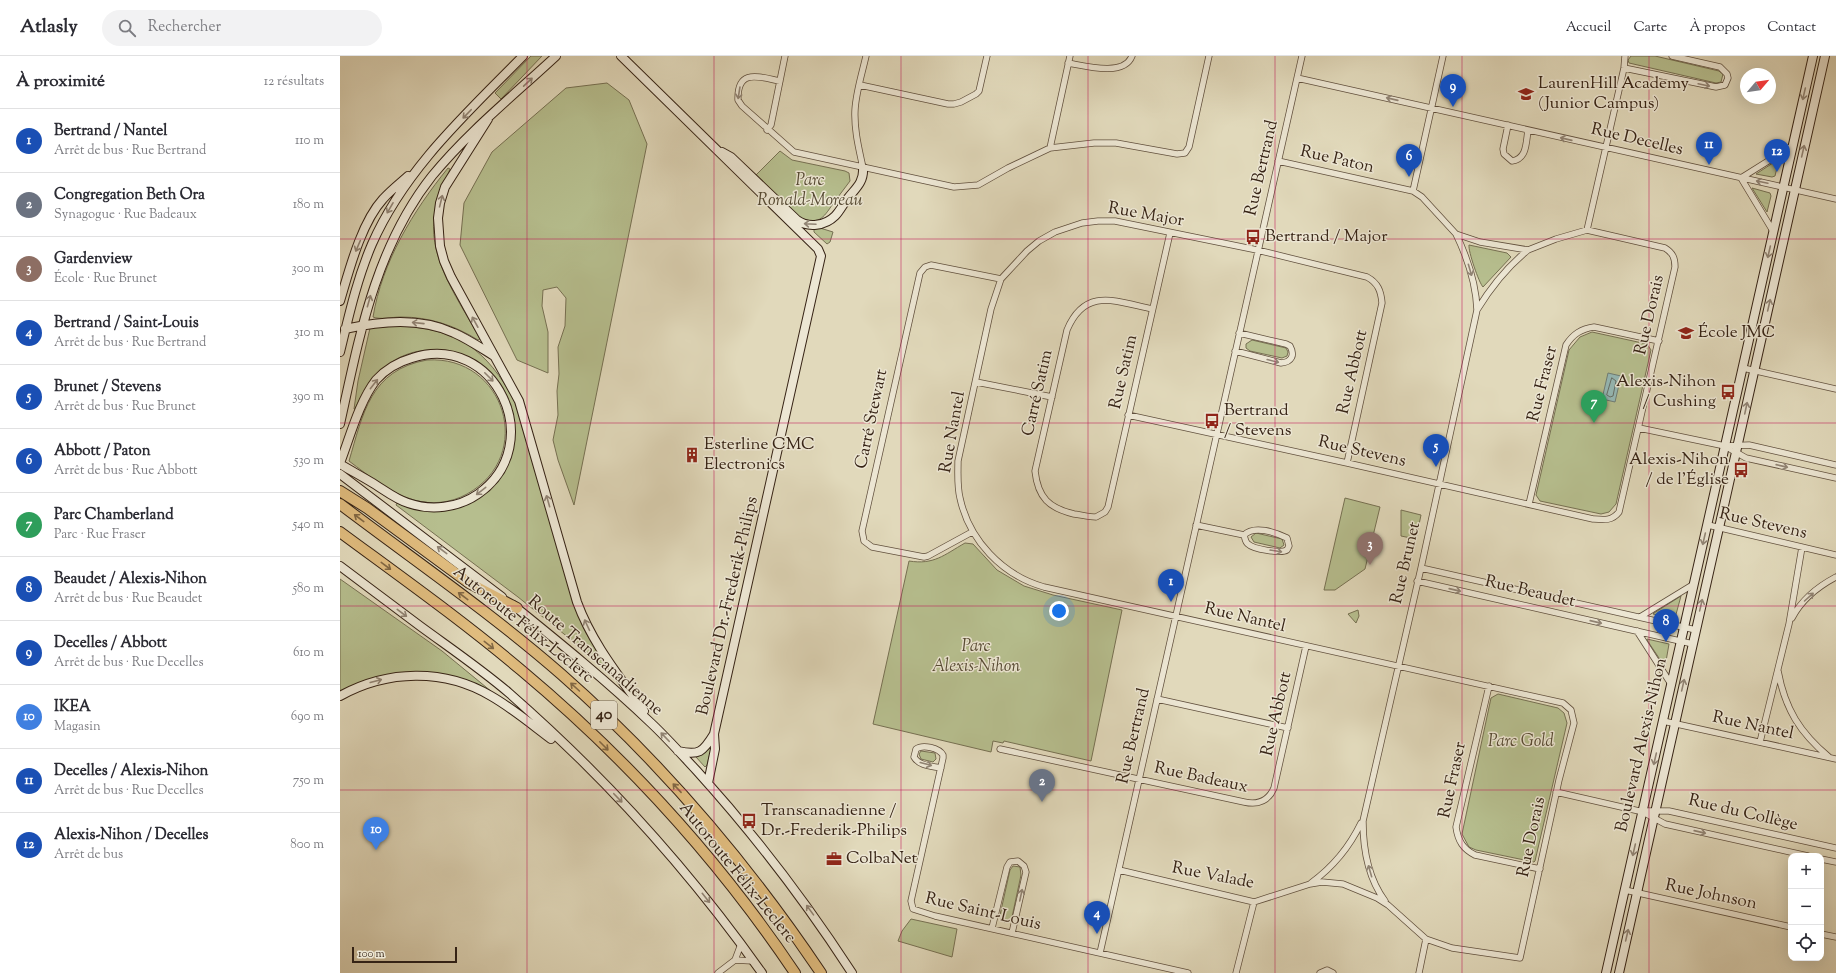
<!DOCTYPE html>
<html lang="fr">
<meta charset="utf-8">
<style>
body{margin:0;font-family:"Sorts Mill Goudy",serif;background:#f2f2f3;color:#2b2b33}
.controls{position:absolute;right:12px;bottom:12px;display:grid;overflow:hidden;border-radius:8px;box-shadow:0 4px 16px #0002}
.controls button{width:36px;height:36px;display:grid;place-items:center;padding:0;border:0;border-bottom:1px solid #e1e1e2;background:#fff;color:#2b2b33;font:20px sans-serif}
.compass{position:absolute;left:1400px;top:12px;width:36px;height:36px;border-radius:50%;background:#fff;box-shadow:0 4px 16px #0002;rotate:61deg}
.scale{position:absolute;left:12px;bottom:10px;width:105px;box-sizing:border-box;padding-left:4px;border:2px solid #362315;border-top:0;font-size:11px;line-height:14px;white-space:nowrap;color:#362315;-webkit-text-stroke:3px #ece6d3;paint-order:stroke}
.you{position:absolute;left:719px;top:555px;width:14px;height:14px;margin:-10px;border:3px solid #fff;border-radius:50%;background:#1a73e8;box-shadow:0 0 0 6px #1a73e833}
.badge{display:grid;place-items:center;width:26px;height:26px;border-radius:50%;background:#db2777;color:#fff;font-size:13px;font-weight:700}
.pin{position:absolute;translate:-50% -33px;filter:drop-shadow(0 1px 2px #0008)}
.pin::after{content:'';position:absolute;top:21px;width:14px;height:12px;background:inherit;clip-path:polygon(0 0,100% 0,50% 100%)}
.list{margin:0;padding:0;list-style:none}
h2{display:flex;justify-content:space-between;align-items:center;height:52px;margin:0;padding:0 16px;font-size:17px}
h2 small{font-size:13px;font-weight:400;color:#7c7c81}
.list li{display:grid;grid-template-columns:26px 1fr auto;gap:12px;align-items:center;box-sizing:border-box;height:64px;padding:0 16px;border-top:1px solid #e1e1e2}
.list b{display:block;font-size:15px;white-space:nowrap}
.list p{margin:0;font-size:13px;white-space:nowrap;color:#7c7c81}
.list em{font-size:13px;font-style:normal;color:#7c7c81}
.icon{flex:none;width:22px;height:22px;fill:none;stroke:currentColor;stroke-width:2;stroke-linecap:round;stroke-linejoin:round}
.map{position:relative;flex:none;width:1496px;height:917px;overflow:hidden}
header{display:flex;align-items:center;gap:24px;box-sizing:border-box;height:56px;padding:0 20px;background:#fff;border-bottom:1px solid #e1e1e2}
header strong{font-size:19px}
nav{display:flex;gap:22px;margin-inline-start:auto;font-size:14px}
.search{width:280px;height:36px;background:#f2f2f3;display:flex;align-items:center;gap:10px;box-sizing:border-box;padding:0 14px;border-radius:22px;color:#7c7c81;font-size:15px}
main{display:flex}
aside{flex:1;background:#fff}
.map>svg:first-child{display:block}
</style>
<header>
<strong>Atlasly</strong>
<div class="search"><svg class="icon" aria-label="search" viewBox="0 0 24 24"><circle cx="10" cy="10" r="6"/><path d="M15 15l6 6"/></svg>Rechercher</div>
<nav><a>Accueil</a><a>Carte</a><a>À propos</a><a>Contact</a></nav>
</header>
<main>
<aside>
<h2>À proximité<small>12 résultats</small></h2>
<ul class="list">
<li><span class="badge" style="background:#1a4fb4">1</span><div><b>Bertrand / Nantel</b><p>Arrêt de bus · Rue Bertrand</p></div><em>110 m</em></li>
<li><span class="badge" style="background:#6b7280">2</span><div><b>Congregation Beth Ora</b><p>Synagogue · Rue Badeaux</p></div><em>180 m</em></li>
<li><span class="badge" style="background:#8d6e63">3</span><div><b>Gardenview</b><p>École · Rue Brunet</p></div><em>300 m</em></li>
<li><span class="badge" style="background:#1a4fb4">4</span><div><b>Bertrand / Saint-Louis</b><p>Arrêt de bus · Rue Bertrand</p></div><em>310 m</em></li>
<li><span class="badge" style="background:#1a4fb4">5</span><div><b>Brunet / Stevens</b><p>Arrêt de bus · Rue Brunet</p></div><em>390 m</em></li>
<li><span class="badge" style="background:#1a4fb4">6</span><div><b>Abbott / Paton</b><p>Arrêt de bus · Rue Abbott</p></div><em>530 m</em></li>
<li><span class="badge" style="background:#2e9e5b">7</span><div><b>Parc Chamberland</b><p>Parc · Rue Fraser</p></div><em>540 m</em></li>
<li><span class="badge" style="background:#1a4fb4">8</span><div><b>Beaudet / Alexis-Nihon</b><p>Arrêt de bus · Rue Beaudet</p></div><em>580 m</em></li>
<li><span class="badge" style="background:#1a4fb4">9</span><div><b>Decelles / Abbott</b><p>Arrêt de bus · Rue Decelles</p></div><em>610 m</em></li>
<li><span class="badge" style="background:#3f7fe0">10</span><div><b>IKEA</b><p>Magasin</p></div><em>690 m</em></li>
<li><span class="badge" style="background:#1a4fb4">11</span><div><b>Decelles / Alexis-Nihon</b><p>Arrêt de bus · Rue Decelles</p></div><em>750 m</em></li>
<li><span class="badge" style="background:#1a4fb4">12</span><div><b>Alexis-Nihon / Decelles</b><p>Arrêt de bus</p></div><em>800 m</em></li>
</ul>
</aside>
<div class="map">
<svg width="1496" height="917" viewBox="0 0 1496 917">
<rect width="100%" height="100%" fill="#e1d9bb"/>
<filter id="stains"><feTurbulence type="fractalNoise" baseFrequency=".005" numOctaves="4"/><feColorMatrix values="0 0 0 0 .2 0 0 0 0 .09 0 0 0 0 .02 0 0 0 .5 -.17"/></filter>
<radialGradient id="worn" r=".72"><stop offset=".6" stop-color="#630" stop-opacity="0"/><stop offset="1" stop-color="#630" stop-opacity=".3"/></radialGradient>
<path fill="#b6be8e" stroke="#767052" d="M191,0H202L161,43L155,37Z
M1291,0H1315L1379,15L1383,18L1381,26L1376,27L1289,7L1288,4Z
M267,27L289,44L307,88L234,449L218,404L213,384L218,359L217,335L219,318L218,291L225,270L226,242L217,231L203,234L202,250L208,276V317L177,304L120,189L124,147L152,96L226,32Z
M440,95L452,104L505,115L509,117L510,125C505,132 500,138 495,145C484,160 481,170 460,162L416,119Z
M1439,103L1435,120L1432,121L1416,118Z
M108,112L110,113C104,129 97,145 94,162C89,206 121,247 140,283L138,284C114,269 89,261 61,261C52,261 40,264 33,261C42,206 73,155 108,112Z
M1412,132L1430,137L1431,140L1427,156Z
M480,172L493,176L490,186L487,188L474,176V173Z
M1129,189L1167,197L1171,201L1143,231C1139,227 1128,195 1129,189Z
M55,270C116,271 147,293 175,346L234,549L246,577L266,609L265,611L178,541L56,449L57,447C84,459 113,458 138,442C153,433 165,417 170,400C176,381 175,362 168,344C149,299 90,278 49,308C33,320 23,335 15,353H14L18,325L30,272Z
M1252,276L1307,288L1311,294L1276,448L1269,456L1261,458L1200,445L1196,439L1229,294L1240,281Z
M912,284L946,292L948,296L947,300L942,302L910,295L906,292V288Z
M87,304C165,299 196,400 127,438C111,447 91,449 74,444C50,437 29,420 9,405C23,358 30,314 87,304Z
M1005,442L1040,451L1025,513L995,534H984Z
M1061,454L1081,459L1076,483L1061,480Z
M916,477L942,483L944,489L940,492L914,486L911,481Z
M625,487L633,488L657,514L684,530L713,539L782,554L751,705L664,685L663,687L653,685L651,696L533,668L569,505C594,509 604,499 625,487Z
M0,523L102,595L152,636C104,609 48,611 0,635Z
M1341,540L1335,562L1313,558L1314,557Z
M1018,554L1019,560L1016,567L1008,558Z
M1307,583L1329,588L1325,611L1307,584Z
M1158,638L1218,652L1224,657L1227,667L1195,805L1194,806L1136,794L1129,791L1122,778L1151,642Z
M369,692L371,693L367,709L365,711L356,701L363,698Z
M581,695L595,697L596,703L593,706L581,703L579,698Z
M673,810L680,811L681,819L672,861L669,865L664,866L660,862V859L670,814Z
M571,863L617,873L612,901L558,885L562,875Z"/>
<path fill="#95b9b6" stroke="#6f7d76" d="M1268,317L1281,320L1275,346L1262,343Z"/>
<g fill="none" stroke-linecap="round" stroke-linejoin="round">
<path stroke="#666e66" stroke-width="1" d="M1272,322L1276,325L1273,340L1270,341L1267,339Z"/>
<defs>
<path id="street" d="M728,7C745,10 784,21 792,0
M1284,12L1376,31L1385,29L1388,22L1387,18L1380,11L1332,0
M957,22L1496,143
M440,25C419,21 397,12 398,44L402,50L454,96L614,131L638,129L668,112L710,92L754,87H776L837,98L845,97L849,91L869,0
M520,29L608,48H614L621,46L636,38L639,35L647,0
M1168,69L1163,93L1164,98L1172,105C1187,103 1186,87 1188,74
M427,74L431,69L445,0
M710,92L730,0
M523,112C519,93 514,74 515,54C516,36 522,18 526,0
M1401,122L1433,175
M1401,122L1452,90
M1073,135L1103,0
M1247,174L1284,12L1285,0
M812,253C775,245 745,231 727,274L695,415C698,442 709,452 734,458C742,459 749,461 756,461L765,456L768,451L830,177
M1137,254C1151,231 1167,211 1188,194
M895,295L941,307C952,306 955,299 950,290L946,288L899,277
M1403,312L1496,333
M636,326L712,341
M788,359L1007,407L1253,463C1264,464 1272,465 1279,456L1335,211C1335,202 1333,197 1325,192L1247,174L1216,183L1188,194L1140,186L1116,178L1082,141L1073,135L938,105
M1299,372L1385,390L1409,389L1496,409
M1385,390L1406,402L1496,422
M1189,448L1226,289C1233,278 1241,273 1254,271L1319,285
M856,469L904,479C914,469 935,476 947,482L949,490L947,494C941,498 913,493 908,488C905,486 905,482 904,479
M1368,469L1496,499
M632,476L588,500L584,501L532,491L524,485L522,475L580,217L585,211L591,209L661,223
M1081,512L1356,574
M1077,525L1353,588
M1300,561L1354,528
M1452,562C1462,543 1477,531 1496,521
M1297,575L1331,628
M1438,615C1445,653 1460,677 1489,701
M1149,630L1116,771C1118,785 1123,793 1135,799L1200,813
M817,643L948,672
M1323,665L1496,703
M1420,686L1449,568L1462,491
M660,693L904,746C917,749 928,746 934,732L966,590
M601,712C592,710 579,710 574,701L576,693C583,688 599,692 603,699V702L571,845L573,853L595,860L848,917
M1216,736L1299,755H1329L1496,792
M1303,756L1325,768L1468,800
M1481,803L1496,806
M779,814L914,846L970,828L982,826L1003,828L1037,842L1048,849L1086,883L1112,892L1180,902L1219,724L1234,667L1231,654L1223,647L704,531C662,519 629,484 620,442C617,430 618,417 618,405L651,253L661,223L687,195L699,185L715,176L742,167L758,165H775L917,194L1027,221C1038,227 1041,235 1042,247L1007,407
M971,827C993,811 1009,792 1021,767
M1285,834L1451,871
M1045,845C1028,822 1023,793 1023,765L1081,512L1137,254C1136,227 1128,203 1116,178
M652,872L667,811L670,806L678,805L684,810L686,816L672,877
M1481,878L1496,881
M760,897L962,0
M395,904L413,905
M378,917L395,904L401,888
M896,917L914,846
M980,917L987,914L993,917
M1079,917L1086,883"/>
<path id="secondary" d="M281,0L478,193L481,200L374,678L375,693L368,727
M148,63L105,131L100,147L98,162L100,190L104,205L111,221L179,345L237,546C252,587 279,620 304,655
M382,96L391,101L457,164C468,172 485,170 495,160C500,155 503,148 508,142C516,132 524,126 523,112
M0,245C9,215 21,167 43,143C50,135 60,127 68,120
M5,273C41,265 80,261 114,277C128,283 141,292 154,300
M0,296C9,259 17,223 32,188C65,113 126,58 183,0
M0,368C19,282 35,192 92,120C128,76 174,39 216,0
M0,407C10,381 19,346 36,324C45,314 58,306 72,302C155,275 209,388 138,438C118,452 91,455 68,447C55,443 43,433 31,426C21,420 10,414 0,408
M0,418L162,541
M0,510C27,530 53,550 80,570C110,592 141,613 169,637C264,720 349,814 422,917
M173,549C220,587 267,625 311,667C327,682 342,699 357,715C414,778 466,846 512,917
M0,640C47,614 104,612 151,640C172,652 191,668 211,683
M338,695C359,700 363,696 374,678
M1266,917L1473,0
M1279,917L1485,0"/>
<path id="highway" d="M0,435L27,452L129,527L177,552
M0,448C74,504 151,557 221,618C321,706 407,807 481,917
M0,476C61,521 123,565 181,614C285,701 379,804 455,917"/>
</defs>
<use href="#street" stroke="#61503e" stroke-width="7"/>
<use href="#secondary" stroke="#362315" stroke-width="10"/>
<use href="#highway" stroke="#362315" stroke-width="12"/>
<use href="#street" stroke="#ece6d3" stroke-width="5.5"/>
<use href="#secondary" stroke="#ece6d3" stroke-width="8"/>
<use href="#highway" stroke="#e0bc7e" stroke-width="10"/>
</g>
<defs><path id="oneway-shaft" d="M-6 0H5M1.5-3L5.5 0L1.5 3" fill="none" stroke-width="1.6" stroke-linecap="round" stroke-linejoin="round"/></defs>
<g stroke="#918474">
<use href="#oneway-shaft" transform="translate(188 26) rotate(-43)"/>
<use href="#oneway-shaft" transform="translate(1364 29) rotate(12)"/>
<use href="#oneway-shaft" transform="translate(399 37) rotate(99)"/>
<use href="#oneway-shaft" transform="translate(1464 38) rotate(103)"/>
<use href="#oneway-shaft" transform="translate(1052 43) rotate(-167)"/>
<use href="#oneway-shaft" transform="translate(127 58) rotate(134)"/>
<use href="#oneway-shaft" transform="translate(1226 83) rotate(-167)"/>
<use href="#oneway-shaft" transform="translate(1463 95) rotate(-77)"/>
<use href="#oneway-shaft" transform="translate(1422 126) rotate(-168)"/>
<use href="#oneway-shaft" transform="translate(101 145) rotate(-76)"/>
<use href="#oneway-shaft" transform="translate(50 152) rotate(120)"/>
<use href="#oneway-shaft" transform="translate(470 168) rotate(-177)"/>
<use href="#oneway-shaft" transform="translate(18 190) rotate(113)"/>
<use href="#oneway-shaft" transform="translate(1429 196) rotate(103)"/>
<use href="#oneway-shaft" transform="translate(1130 214) rotate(74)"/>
<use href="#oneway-shaft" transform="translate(29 245) rotate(-74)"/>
<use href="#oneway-shaft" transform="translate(1429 249) rotate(-77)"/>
<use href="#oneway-shaft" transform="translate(135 266) rotate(-119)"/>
<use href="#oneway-shaft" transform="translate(78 267) rotate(-174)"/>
<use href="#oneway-shaft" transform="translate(933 305) rotate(14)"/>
<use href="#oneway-shaft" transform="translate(149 321) rotate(45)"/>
<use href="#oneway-shaft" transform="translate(34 328) rotate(-52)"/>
<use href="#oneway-shaft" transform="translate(1406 352) rotate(-78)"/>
<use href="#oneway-shaft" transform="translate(1442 410) rotate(13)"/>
<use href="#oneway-shaft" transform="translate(141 435) rotate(142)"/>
<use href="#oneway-shaft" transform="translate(208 445) rotate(-106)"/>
<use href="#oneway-shaft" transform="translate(1364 483) rotate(103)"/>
<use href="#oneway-shaft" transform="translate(102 494) rotate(-143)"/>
<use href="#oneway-shaft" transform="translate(936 495) rotate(9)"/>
<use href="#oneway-shaft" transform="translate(1115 534) rotate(13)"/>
<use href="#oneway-shaft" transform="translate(1469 541) rotate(-42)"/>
<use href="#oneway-shaft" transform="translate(1361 549) rotate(-77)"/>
<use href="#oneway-shaft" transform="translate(62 557) rotate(37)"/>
<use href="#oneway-shaft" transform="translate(1256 566) rotate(13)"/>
<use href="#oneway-shaft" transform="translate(247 569) rotate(-115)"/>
<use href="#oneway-shaft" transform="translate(36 625) rotate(-15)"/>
<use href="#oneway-shaft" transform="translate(1343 629) rotate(-77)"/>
<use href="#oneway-shaft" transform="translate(325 681) rotate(-134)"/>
<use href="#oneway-shaft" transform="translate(1315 703) rotate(103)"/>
<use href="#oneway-shaft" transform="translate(586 708) rotate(15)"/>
<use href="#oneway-shaft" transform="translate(278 742) rotate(46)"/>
<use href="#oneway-shaft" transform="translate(1360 776) rotate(13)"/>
<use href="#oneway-shaft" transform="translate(1294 794) rotate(103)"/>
<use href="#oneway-shaft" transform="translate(1030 815) rotate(-106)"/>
<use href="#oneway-shaft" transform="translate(681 839) rotate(-78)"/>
<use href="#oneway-shaft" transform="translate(366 842) rotate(51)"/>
<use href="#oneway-shaft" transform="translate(470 854) rotate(-126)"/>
<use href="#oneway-shaft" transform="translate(1287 879) rotate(-77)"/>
</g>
<g stroke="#826844">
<use href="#oneway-shaft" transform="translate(19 462) rotate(-143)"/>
<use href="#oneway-shaft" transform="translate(46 510) rotate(37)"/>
<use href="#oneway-shaft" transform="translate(123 540) rotate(-143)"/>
<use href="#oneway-shaft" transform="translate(149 589) rotate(38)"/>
<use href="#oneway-shaft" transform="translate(235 631) rotate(-138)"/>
<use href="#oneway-shaft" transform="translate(264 690) rotate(45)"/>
<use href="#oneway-shaft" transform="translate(337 732) rotate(-133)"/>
</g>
<path fill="none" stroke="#c2185b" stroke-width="1" stroke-opacity="0.55" d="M187,0V917M374,0V917M561,0V917M748,0V917M935,0V917M1122,0V917M1309,0V917M0,183H1496M0,367H1496M0,550H1496M0,734H1496"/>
<defs>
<symbol id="school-bare" viewBox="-9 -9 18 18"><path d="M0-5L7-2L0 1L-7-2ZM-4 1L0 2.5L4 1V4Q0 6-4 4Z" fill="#8f2418" stroke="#ece6d3" stroke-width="2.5" paint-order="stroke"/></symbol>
<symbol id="bus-bare" viewBox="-9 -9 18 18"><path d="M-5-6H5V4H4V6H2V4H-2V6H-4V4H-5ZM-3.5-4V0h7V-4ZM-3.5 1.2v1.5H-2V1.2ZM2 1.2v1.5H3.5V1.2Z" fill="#8f2418" stroke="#ece6d3" stroke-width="2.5" paint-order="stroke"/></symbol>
<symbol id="building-bare" viewBox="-9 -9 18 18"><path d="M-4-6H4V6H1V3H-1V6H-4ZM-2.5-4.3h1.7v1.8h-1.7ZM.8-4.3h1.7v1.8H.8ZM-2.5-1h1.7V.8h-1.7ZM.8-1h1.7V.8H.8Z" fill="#8f2418" stroke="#ece6d3" stroke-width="2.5" paint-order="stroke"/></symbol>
<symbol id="office-bare" viewBox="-9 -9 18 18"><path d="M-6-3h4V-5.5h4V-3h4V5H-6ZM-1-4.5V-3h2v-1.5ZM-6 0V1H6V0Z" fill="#8f2418" stroke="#ece6d3" stroke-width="2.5" paint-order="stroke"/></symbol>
</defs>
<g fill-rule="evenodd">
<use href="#school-bare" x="1175" y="27" width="22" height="22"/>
<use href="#bus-bare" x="902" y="170" width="22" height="22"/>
<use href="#school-bare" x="1335" y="266" width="22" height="22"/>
<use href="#bus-bare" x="1377" y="325" width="22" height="22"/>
<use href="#bus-bare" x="861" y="354" width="22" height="22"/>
<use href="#building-bare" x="341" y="388" width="22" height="22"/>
<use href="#bus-bare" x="1390" y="403" width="22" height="22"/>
<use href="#bus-bare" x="398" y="754" width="22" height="22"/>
<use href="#office-bare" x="483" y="792" width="22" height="22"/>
</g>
<g text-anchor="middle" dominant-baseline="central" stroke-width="3" stroke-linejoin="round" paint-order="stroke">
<rect fill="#ece6d3" stroke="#6d5e4e" stroke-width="1" x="251" y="645" width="26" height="28" rx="3"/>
<g font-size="16" font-weight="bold" fill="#362315">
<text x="264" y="659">40</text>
</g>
<g font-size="17" fill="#362315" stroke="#ece6d3" text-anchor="start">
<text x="1198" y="28">LaurenHill Academy<tspan x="1198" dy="20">(Junior Campus)</tspan></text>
<text x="925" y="181">Bertrand / Major</text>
<text x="1358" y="277">École JMC</text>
<text x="1376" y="326" text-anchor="end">Alexis-Nihon<tspan x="1376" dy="20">/ Cushing</tspan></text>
<text x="884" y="355">Bertrand<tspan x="884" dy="20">/ Stevens</tspan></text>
<text x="364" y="389">Esterline CMC<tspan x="364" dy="20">Electronics</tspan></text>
<text x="1389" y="404" text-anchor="end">Alexis-Nihon<tspan x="1389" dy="20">/ de l'Église</tspan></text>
<text x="421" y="755">Transcanadienne /<tspan x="421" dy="20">Dr.-Frederik-Philips</tspan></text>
<text x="506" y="803">ColbaNet</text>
</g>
<g font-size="17" fill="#362315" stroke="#ece6d3">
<text transform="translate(1297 84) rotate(13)">Rue Decelles</text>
<text transform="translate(997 104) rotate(13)">Rue Paton</text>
<text transform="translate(922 112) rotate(-77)">Rue Bertrand</text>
<text transform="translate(806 159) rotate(10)">Rue Major</text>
<text transform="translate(1310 259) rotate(-77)">Rue Dorais</text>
<text transform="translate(784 316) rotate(-77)">Rue Satim</text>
<text transform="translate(1013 316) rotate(-77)">Rue Abbott</text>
<text transform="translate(1203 328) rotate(-76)">Rue Fraser</text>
<text transform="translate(698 337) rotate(-77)">Carré Satim</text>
<text transform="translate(532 363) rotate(-78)">Carré Stewart</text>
<text transform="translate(613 376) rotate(-80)">Rue Nantel</text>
<text transform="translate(1022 396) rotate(13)">Rue Stevens</text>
<text transform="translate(1423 468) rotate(13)">Rue Stevens</text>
<text transform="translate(1066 507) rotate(-77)">Rue Brunet</text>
<text transform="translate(1190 536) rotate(13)">Rue Beaudet</text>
<text transform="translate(388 550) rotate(-77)">Boulevard Dr.-Frederik-Philips</text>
<text transform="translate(905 562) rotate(13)">Rue Nantel</text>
<text transform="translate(183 569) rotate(39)">Autoroute Félix-Leclerc</text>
<text transform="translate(255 600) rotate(41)">Route Transcanadienne</text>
<text transform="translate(937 658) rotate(-77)">Rue Abbott</text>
<text transform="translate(1413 670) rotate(12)">Rue Nantel</text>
<text transform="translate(794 680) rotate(-77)">Rue Bertrand</text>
<text transform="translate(1302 689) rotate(-77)">Boulevard Alexis-Nihon</text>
<text transform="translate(861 722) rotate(12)">Rue Badeaux</text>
<text transform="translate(1113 724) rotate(-78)">Rue Fraser</text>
<text transform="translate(1403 757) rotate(13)">Rue du Collège</text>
<text transform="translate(1192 781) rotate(-78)">Rue Dorais</text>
<text transform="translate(397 817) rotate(51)">Autoroute Félix-Leclerc</text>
<text transform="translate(873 820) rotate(11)">Rue Valade</text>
<text transform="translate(1371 839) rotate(12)">Rue Johnson</text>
<text transform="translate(643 856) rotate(13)">Rue Saint-Louis</text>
</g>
<g font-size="17" font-style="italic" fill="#564a33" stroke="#ece6d3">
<text x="470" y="125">Parc<tspan x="470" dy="20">Ronald-Moreau</tspan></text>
<text x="636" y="591">Parc<tspan x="636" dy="20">Alexis-Nihon</tspan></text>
<text x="1181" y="686">Parc Gold</text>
</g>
</g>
<rect width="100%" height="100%" filter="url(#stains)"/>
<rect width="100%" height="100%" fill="url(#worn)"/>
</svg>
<div class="controls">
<button>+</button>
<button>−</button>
<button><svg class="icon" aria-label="locate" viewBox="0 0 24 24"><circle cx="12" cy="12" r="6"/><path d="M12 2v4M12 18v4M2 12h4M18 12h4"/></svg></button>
</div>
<svg class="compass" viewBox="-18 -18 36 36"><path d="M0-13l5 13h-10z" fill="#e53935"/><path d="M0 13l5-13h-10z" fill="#7c7c81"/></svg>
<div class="scale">100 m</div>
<div class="you"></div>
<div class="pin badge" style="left:831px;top:546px;background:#1a4fb4">1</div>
<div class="pin badge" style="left:702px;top:746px;background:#6b7280">2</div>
<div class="pin badge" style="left:1030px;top:509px;background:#8d6e63">3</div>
<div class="pin badge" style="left:757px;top:878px;background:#1a4fb4">4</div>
<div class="pin badge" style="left:1096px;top:411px;background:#1a4fb4">5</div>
<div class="pin badge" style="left:1069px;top:121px;background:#1a4fb4">6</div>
<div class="pin badge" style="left:1254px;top:367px;background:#2e9e5b">7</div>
<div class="pin badge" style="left:1326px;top:586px;background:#1a4fb4">8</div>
<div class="pin badge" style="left:1113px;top:51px;background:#1a4fb4">9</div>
<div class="pin badge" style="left:36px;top:794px;background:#3f7fe0">10</div>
<div class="pin badge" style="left:1369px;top:109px;background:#1a4fb4">11</div>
<div class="pin badge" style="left:1437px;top:116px;background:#1a4fb4">12</div>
</div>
</main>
